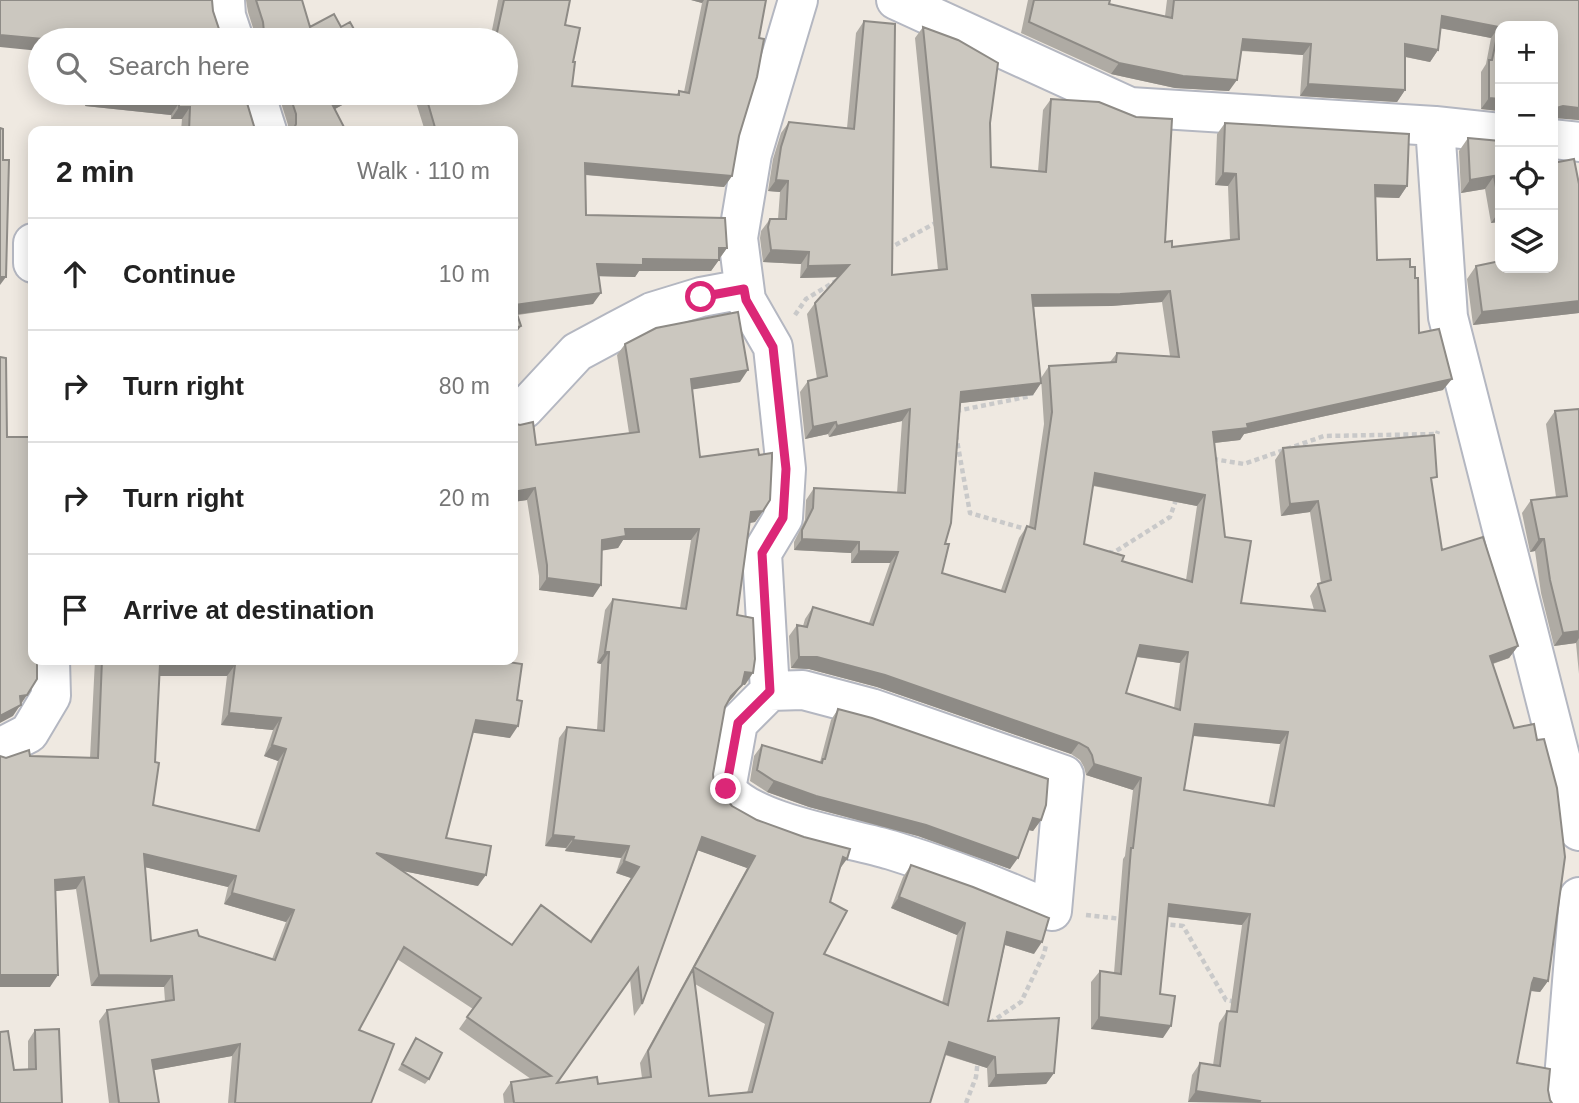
<!DOCTYPE html>
<meta charset="utf-8">
<style>
body{margin:0;font-family:Helvetica,sans-serif;background:#f2f2f2;color:#222}
.controls{position:absolute;right:21px;top:21px;display:grid;overflow:hidden;border-radius:14px;box-shadow:0 4px 18px #0003}
.controls button{width:63px;height:63px;display:grid;place-items:center;padding:0;border:0;border-bottom:2px solid #e0e0e0;background:#fff;color:#222;font:35px sans-serif}
.stop{position:absolute;width:21px;height:21px;margin:-16px;border:5px solid #db2777;border-radius:50%;background:#fff}
.stop.end{background:#db2777;border-color:#fff;box-shadow:0 2px 7px #0008}
.list{margin:0;padding:0;list-style:none}
h2{display:flex;justify-content:space-between;align-items:center;height:91px;margin:0;padding:0 28px;font-size:30px}
h2 small{font-size:23px;font-weight:400;color:#767676}
.list li{display:grid;grid-template-columns:46px 1fr auto;gap:21px;align-items:center;box-sizing:border-box;height:112px;padding:0 28px;border-top:2px solid #e0e0e0}
.list b{display:block;font-size:26px;white-space:nowrap}
.list em{font-size:23px;font-style:normal;color:#767676}
.icon{flex:none;width:38px;height:38px;fill:none;stroke:currentColor;stroke-width:2;stroke-linecap:round;stroke-linejoin:round}
.map{position:relative;flex:none;width:1579px;height:1103px;overflow:hidden}
.search{position:absolute;background:#fff;box-shadow:0 4px 18px #0003;left:28px;top:28px;width:490px;height:77px;display:flex;align-items:center;gap:18px;box-sizing:border-box;padding:0 24px;border-radius:38px;color:#767676;font-size:26px}
.panel{position:absolute;background:#fff;box-shadow:0 4px 18px #0003;left:28px;top:126px;width:490px;height:539px;border-radius:14px}
.map>svg:first-child{display:block}
</style>
<div class="map">
<svg width="1579" height="1103" viewBox="0 0 1579 1103">
<rect width="100%" height="100%" fill="#efe9e1"/>
<g fill="none" stroke-linecap="round" stroke-linejoin="round">
<defs>
<path id="minor" d="M225,0L226,16L234,40
M896,0L1130,107L1435,126L1500,133
M255,93L267,131
M1435,126L1448,317L1579,831
M1553,139L1579,142
M33,243V263
M513,415L524,409L577,352L616,331L652,312L701,297L744,289
M770,691L738,723L726,789C753,824 848,837 891,850C946,867 1000,887 1052,911L1064,775L871,708L803,690L770,691L762,553L783,518L786,469L773,347L746,300L738,238L752,154L798,0
M0,748L29,733L51,696L50,660
M1562,1103L1579,897"/>
</defs>
<use href="#minor" stroke="#b4b7c1" stroke-width="42"/>
<path stroke="#c9c9c9" stroke-width="4.5" stroke-dasharray="5 3.5" stroke-linecap="butt" d="M888,249L939,221
M795,315L806,299L836,281
M956,411L1031,396V391
M956,435L970,513L1029,530
M1213,459L1244,464L1324,436L1437,434L1438,431
M1109,552L1113,553L1170,517L1177,497
M1086,915L1122,919
M1162,924L1183,926L1226,1000L1237,1002
M990,1023L1021,1002L1044,954L1046,945
M966,1103L976,1077L978,1059"/>
<use href="#minor" stroke="#fff" stroke-width="38"/>
</g>
<path fill="#afaba4" fill-rule="evenodd" d="M246,0H302L310,27H341L360,40H255V34L248,12Z
M498,0H570L565,25L573,62L572,86L676,95L679,91L684,92L702,3L691,0H766L739,136L732,176L724,187L585,175L586,215L727,248L711,271H639L635,277L599,276L593,304L518,315L521,326L513,337V131H425L414,96L400,104L393,93H506L490,40Z
M1028,0H1110L1109,4L1165,16L1167,0H1579V120L1555,117L1553,26L1500,111L1481,109V72L1486,64L1491,38L1441,28L1438,50L1430,62L1405,57V90L1397,102L1300,96L1303,55L1241,51L1229,91L1175,88L1111,74L1021,33Z
M864,21L892,275L938,270L915,38L923,27L990,123L991,167L1038,171L1043,110L1051,99L1165,242L1172,247L1230,240L1228,186L1215,185L1217,134L1225,123L1407,186L1399,198L1376,197L1377,260L1410,267L1419,333L1443,390L1244,434L1240,440L1214,443L1225,537L1241,603L1314,610L1310,596L1318,584L1321,583L1310,512L1281,516L1275,460L1283,448L1432,484L1442,550L1518,646L1509,658L1493,664L1548,981L1540,992L1530,991L1517,1063L1548,1090L1550,1100L1552,1103L1188,1102L1192,1075L1200,1063L1213,1065L1219,1023L1227,1011H1230L1242,925L1167,917L1160,994L1163,1038L1091,1029V982L1100,971L1114,973L1123,859L1125,856L1133,790L1086,775L1084,767L1080,760L1071,754L877,687L809,669L791,668L789,636L797,625L803,626L805,619L813,607L869,623L890,563H851V553L794,550V542L805,520L806,500L814,488L897,493L902,421L829,437L828,434L805,439L800,392L808,381L817,379L807,314L815,303L838,277L800,278L801,264L763,262L760,238L761,231L770,219H778L780,192L768,191L773,159L781,133L789,122L847,128L856,33ZM1162,302L1170,356L1117,353L1110,362L1049,366L1041,378L1044,424L1029,527L1027,526L1019,538L1001,590L942,573L960,403L1033,395L1041,383L1034,306H1111ZM1093,486L1197,506L1186,580L1122,561L1084,544ZM1136,657L1180,663L1174,708L1126,693ZM1193,736L1280,744L1268,805L1184,790Z
M87,93H244L254,126L257,131H181L182,119H171V115L85,106Z
M278,93H364L335,109L346,131H288V125Z
M1468,138L1500,141V227L1499,222L1491,223L1485,189L1461,193L1459,151Z
M1579,184V313L1473,325L1467,279L1476,266L1553,268Z
M625,344L740,382L692,389L700,457L763,511L755,522L750,523L737,615L745,685L742,684L725,707L713,774L714,785L732,806L839,870L830,902L824,954L942,1003L957,935L891,908L903,877L911,865L1034,954L1005,945L988,1021L1054,1073L1046,1084L988,1087L987,1068L945,1055L930,1103H504L503,1094L511,1082L531,1079L459,1029L473,1009L397,959L359,1030L371,1103H228L232,1056L154,1070L159,1103H109L99,1021L107,1010L165,1001L164,987L91,986L76,889L55,891L50,987L6,758L30,756L90,758L95,660H494L510,738L473,732L446,838L478,886L403,871L512,945L590,941L631,878L616,873L621,858L565,851L566,848L545,846L559,738L567,727L597,730L601,664L597,663L605,610L613,599L680,608L691,540H623L618,548L601,550L593,597L539,590V576L527,500L513,502V423L536,445L629,433L617,355ZM159,676H227L221,725L273,730L264,756L278,761L255,830L153,805ZM698,850L747,868L640,1063L642,1078L598,1084L557,1083L630,979L634,1016L642,1004ZM145,867L228,887L224,904L286,922L272,959L199,936L151,941ZM695,984L765,1024L747,1093L709,1096Z
M1579,409V674L1576,643L1554,646L1541,593L1535,551L1530,552L1522,513L1531,500L1556,497L1546,424L1555,411Z
M838,709L1041,820L1033,831L1028,830L1010,869L918,836L809,807L767,792L750,781L754,756L762,745L820,762L831,720Z
M35,1030L62,1103L14,1070L28,1069V1041Z
M416,1038L429,1079L425,1084L398,1070Z"/>
<path fill="#8e8b86" d="M691,0H704L702,3Z
M1442,16L1499,27L1491,38L1434,27Z
M0,35L54,40H40V51L0,47Z
M1243,39L1311,44L1303,55L1235,50Z
M1405,44L1438,50L1430,62L1397,55Z
M1119,63L1237,80L1229,91L1175,88L1111,74Z
M1308,84L1405,90L1397,102L1300,96Z
M351,93H364L324,115L332,104Z
M407,93H416L414,96L400,104Z
M93,94L179,103L171,115L85,106Z
M1489,98L1500,99V111L1481,109Z
M1563,106L1579,108V120L1553,118V109Z
M179,107H190L182,119H171Z
M585,163L732,176L724,187L577,174Z
M1223,173L1236,174L1228,186L1215,185Z
M1494,176L1485,189L1461,193L1470,180Z
M776,180L788,181L780,192L768,191Z
M1375,185L1407,186L1399,198L1367,197Z
M1500,210L1499,222L1491,223Z
M719,248H727L719,259Z
M771,250L809,252L801,264L763,262Z
M643,259L719,260L711,271H639L635,277L589,276L597,264Z
M849,265L841,277L800,278L808,266Z
M0,277H6L0,285Z
M1170,291L1162,302L1111,306L1024,307L1032,295Z
M601,293L593,304L513,315L514,305Z
M1579,301V313L1473,325L1482,312Z
M521,326L513,337V329Z
M748,370L740,382L683,391L691,379Z
M1452,379L1443,390L1244,434L1240,440L1205,444L1213,432Z
M1041,383L1033,395L952,404L961,392Z
M910,409L902,421L829,437L837,426Z
M836,422L828,434L805,439L813,427Z
M1095,473L1205,495L1197,506L1086,484Z
M535,488L527,500L513,502V492Z
M1318,501L1310,512L1281,516L1290,504Z
M763,511L755,522L743,524L751,512Z
M30,523H33V535L22,534Z
M625,529H699L691,540H623L618,548L594,552L602,540Z
M802,539L859,542L851,553L794,550Z
M1539,539H1544L1535,551L1530,552Z
M859,551L898,552L890,563H851Z
M547,578L601,585L593,597L539,590Z
M1579,631V638L1576,643L1554,646L1563,633Z
M1140,645L1188,652L1180,663L1132,656Z
M1518,646L1509,658L1482,667L1490,656Z
M605,652H609L601,664L597,663Z
M799,657H817L885,675L1079,743L1071,754L877,687L809,669L791,668Z
M160,664L235,665L227,676H152Z
M745,672L753,673L745,685L737,684Z
M742,685L734,696L723,708L731,696Z
M27,695L13,716L0,723V716L20,696Z
M229,713L281,718L273,730L221,725Z
M476,720L518,726L510,738L468,732Z
M1195,724L1288,732L1280,744L1186,735Z
M272,745L286,749L278,761L264,756Z
M1094,764L1141,778L1133,790L1086,775Z
M774,781L926,825L1018,858L1010,869L918,836L809,807L767,792Z
M1033,818L1041,820L1033,831L1025,829Z
M553,835L574,837L566,848L545,846Z
M702,837L755,856L747,868L694,849Z
M573,840L629,846L621,858L565,851Z
M376,853L486,875L478,886L368,864Z
M144,854L236,876L228,887L136,865Z
M843,857L847,859L839,870Z
M624,861L639,867L631,878L616,873Z
M84,877L76,889L47,892L55,880Z
M232,893L294,910L286,922L224,904Z
M899,897L965,923L957,935L891,908Z
M1169,904L1250,914L1242,925L1160,916Z
M1007,932L1042,942L1034,954L999,943Z
M0,975H58L50,987H0Z
M99,975L172,976L164,987L91,986Z
M1534,978L1548,981L1540,992L1525,990Z
M1099,1017L1171,1026L1163,1038L1091,1029Z
M949,1042L995,1057L987,1068L941,1053Z
M240,1044L232,1056L144,1072L152,1060Z
M1054,1073L1046,1084L988,1087L996,1075Z
M1196,1091L1260,1101L1259,1103L1188,1102Z"/>
<path fill="#cbc7bf" stroke="#8e8b86" stroke-width="2" fill-rule="evenodd" d="M0,0H212L213,11L221,35L224,40H54L0,35Z
M256,0H302L310,27L334,14L341,27L350,22L360,40H260L264,32L263,22Z
M504,0H570L565,25L580,28L573,62H575L572,86L679,95V91L689,93L708,0H766L759,38L764,39L757,77L739,136L732,176L585,163L586,215L725,218L727,248H719V260L643,259V265L597,264L601,293L514,305L521,326L513,329V131H436L425,93H506V40H491L496,37Z
M1034,0H1110L1109,4L1172,18L1174,0H1579V108L1563,106L1553,109V26H1500V99L1489,98V60H1492L1499,27L1442,16L1438,50L1405,44V90L1308,84L1311,44L1243,39L1237,80L1183,76L1119,63L1029,22Z
M864,21L895,24L892,275L947,269L923,27L958,40L998,63L990,123L991,167L1046,172L1051,99L1099,102L1136,117L1172,119L1165,242L1172,241V247L1239,239L1236,174L1223,173L1225,123L1409,134L1407,186L1375,185L1377,260L1410,259V267H1415V278H1418L1419,333L1439,329L1452,379L1247,424L1248,428L1213,432L1225,537L1251,541L1241,603L1325,611L1318,584L1331,580L1318,501L1290,504L1283,448L1434,435L1437,477L1431,478L1442,550L1483,537L1518,646L1490,656L1514,728L1534,724L1537,740L1544,739L1557,788L1565,857L1548,981L1534,978L1532,983L1517,1063L1550,1069L1548,1090L1550,1100L1552,1103H1259L1260,1101L1196,1091L1200,1063L1220,1066L1227,1011L1237,1012L1250,914L1169,904L1160,994L1175,996L1171,1026L1099,1017L1100,971L1121,974L1131,848H1133L1141,778L1094,764L1092,755L1088,748L1079,743L885,675L817,657H799L797,625L807,627L813,607L873,625L898,552L859,551V542L802,539V530L813,508L814,488L905,493L910,409L837,426L836,422L813,427L808,381L827,376L815,303L849,265L808,266L809,252L771,250L768,227L770,219H786L788,181L776,180L781,147L789,122L854,129ZM1170,291L1179,357L1117,353L1116,362L1049,366L1052,412L1035,529L1027,526L1005,592L942,573L949,544H945L951,523L961,392L1041,383L1032,295L1120,294ZM1095,473L1205,495L1192,582L1122,561L1124,556L1084,544ZM1140,645L1188,652L1180,710L1126,693ZM1195,724L1288,732L1274,806L1184,790Z
M93,93H244L254,126L257,131H189L190,107H179V103L93,94Z
M289,93H351L332,104L346,131H293L296,124V114Z
M0,128L3,129V160H9L6,277H0Z
M1468,138L1500,141V210L1494,176L1470,180Z
M1574,159L1579,184V301L1482,312L1476,266L1500,261V268H1553V163Z
M738,312L748,370L691,379L700,457L758,449L759,455L772,453V458L770,500L763,511L751,512L737,615L753,618L755,659L753,673L745,672L742,685L731,696L725,707L713,774L714,785L732,806L757,820L804,837L850,849L847,859L843,857L830,902L847,911L824,954L948,1005L965,923L899,897L911,865L973,887L1049,918L1042,942L1007,932L988,1021L1059,1018L1054,1073L996,1075L995,1057L949,1042L930,1103H514L511,1082L551,1076L467,1017L481,998L404,947L359,1030L394,1044L371,1103H235L240,1044L152,1060L159,1103H119L107,1010L174,1000L172,976L99,975L84,877L55,880L58,975H0V756L6,758L29,750L30,756L98,758L102,660H494L522,664L517,700L522,701L518,726L476,720L446,838L491,846L486,875L376,853L512,945L541,905L591,942L639,867L624,861L629,846L573,840L574,837L553,835L567,727L604,731L609,652H605L613,599L686,609L699,529H625L626,536L602,540L601,585L547,578V565L535,488L513,492V423L520,425L533,422L536,445L639,432L625,344L656,328ZM160,664L235,665L229,713L281,718L272,745L286,749L259,831L153,805L159,763L155,762ZM702,837L755,856L694,967L773,1013L752,1092L709,1096L693,969L648,1051L651,1077L598,1084L597,1077L557,1083L638,968L642,1004ZM144,854L236,876L232,893L294,910L275,960L199,936L197,930L151,941Z
M0,357L6,358L7,437H33V523H30L33,579V660H37V679L27,695L20,696L21,705L0,716Z
M1579,409V631L1563,633L1550,580L1544,539H1539L1531,500L1567,496L1555,411Z
M838,709L872,718L1048,779L1046,805L1041,820L1033,818L1018,858L926,825L816,796L774,781L757,770L762,745L822,763L823,759H825Z
M59,1029L62,1103H0V1032L8,1031L14,1070L36,1069L35,1030Z
M416,1038L442,1053L429,1079L402,1064Z"/>
<g fill="none" stroke-linecap="round" stroke-linejoin="round">
<path stroke="#db2777" stroke-width="9" d="M701,297L744,289L746,300L773,347L786,469L783,518L762,553L770,691L738,723L726,789"/>
</g>
</svg>
<div class="controls">
<button>+</button>
<button>−</button>
<button><svg class="icon" aria-label="locate" viewBox="0 0 24 24"><circle cx="12" cy="12" r="6"/><path d="M12 2v4M12 18v4M2 12h4M18 12h4"/></svg></button>
<button><svg class="icon" aria-label="layers" viewBox="0 0 24 24"><path d="M12 4l9 5-9 5-9-5zM3 14l9 5 9-5"/></svg></button>
</div>
<div class="stop" style="left:701px;top:297px"></div>
<div class="stop end" style="left:726px;top:789px"></div>
<div class="search"><svg class="icon" aria-label="search" viewBox="0 0 24 24"><circle cx="10" cy="10" r="6"/><path d="M15 15l6 6"/></svg>Search here</div>
<section class="panel">
<h2>2 min<small>Walk · 110 m</small></h2>
<ul class="list">
<li><svg class="icon" aria-label="ahead" viewBox="0 0 24 24"><path d="M12 20V5M6 11l6-6 6 6"/></svg><div><b>Continue</b></div><em>10 m</em></li>
<li><svg class="icon" aria-label="right" viewBox="0 0 24 24"><path d="M7 20v-9h11M14 6l5 5-5 5"/></svg><div><b>Turn right</b></div><em>80 m</em></li>
<li><svg class="icon" aria-label="right" viewBox="0 0 24 24"><path d="M7 20v-9h11M14 6l5 5-5 5"/></svg><div><b>Turn right</b></div><em>20 m</em></li>
<li><svg class="icon" aria-label="arrive" viewBox="0 0 24 24"><path d="M6 21V4h12l-3 4 3 4H6"/></svg><div><b>Arrive at destination</b></div></li>
</ul>
</section>
</div>
